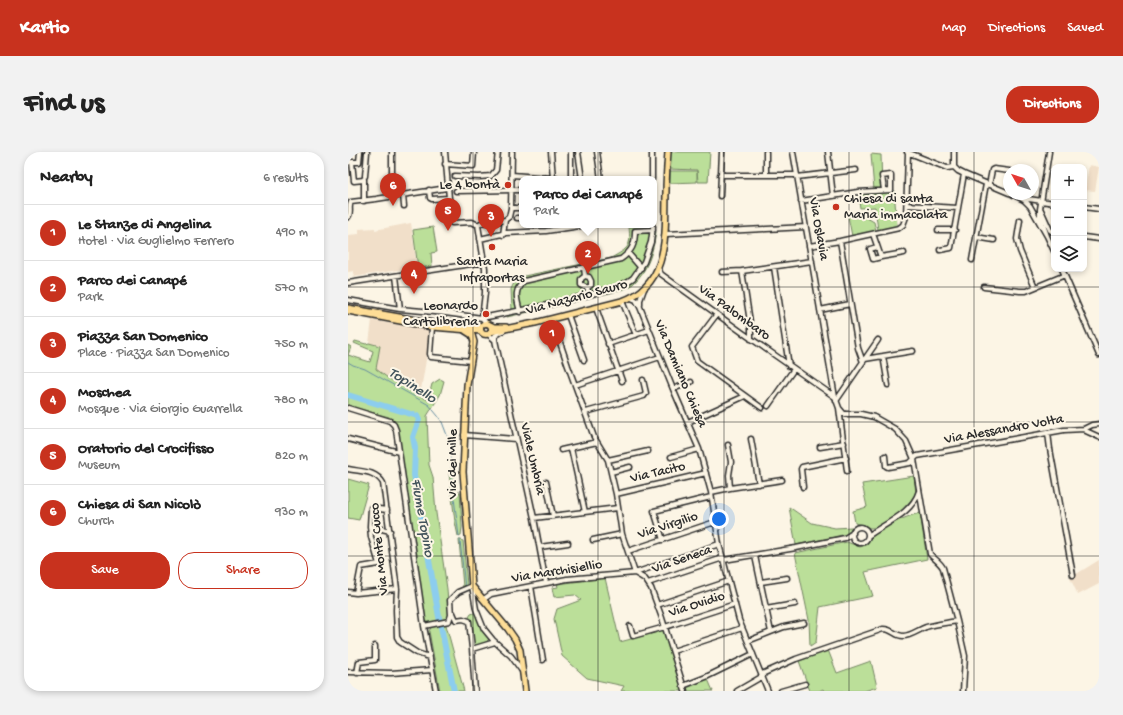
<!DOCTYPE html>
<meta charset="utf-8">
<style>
body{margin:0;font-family:"Gochi Hand",sans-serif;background:#f2f2f2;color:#222}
.controls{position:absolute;right:12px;top:12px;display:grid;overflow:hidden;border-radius:8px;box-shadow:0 2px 6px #0003}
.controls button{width:36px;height:36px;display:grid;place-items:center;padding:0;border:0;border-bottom:1px solid #e0e0e0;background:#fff;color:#222;font:20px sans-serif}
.compass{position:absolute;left:655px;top:12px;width:36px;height:36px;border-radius:50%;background:#fff;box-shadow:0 2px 6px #0003;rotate:309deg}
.you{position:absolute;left:371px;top:367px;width:14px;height:14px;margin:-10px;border:3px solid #fff;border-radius:50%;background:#1a73e8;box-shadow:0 0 0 6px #1a73e833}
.badge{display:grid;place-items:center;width:26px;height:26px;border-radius:50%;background:#c8321e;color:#fff;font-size:13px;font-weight:700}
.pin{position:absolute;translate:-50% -33px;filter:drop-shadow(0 1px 2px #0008)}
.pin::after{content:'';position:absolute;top:21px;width:14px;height:12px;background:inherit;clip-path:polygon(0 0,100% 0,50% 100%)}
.popup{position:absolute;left:171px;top:24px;width:138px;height:52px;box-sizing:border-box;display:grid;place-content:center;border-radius:8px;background:#fff;filter:drop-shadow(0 1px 3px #0005);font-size:13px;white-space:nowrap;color:#767676}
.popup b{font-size:15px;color:#222}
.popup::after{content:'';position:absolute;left:50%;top:100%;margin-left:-8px;border:8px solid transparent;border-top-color:#fff}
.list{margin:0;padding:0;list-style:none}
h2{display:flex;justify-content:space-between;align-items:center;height:52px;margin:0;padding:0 16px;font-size:17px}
h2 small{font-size:13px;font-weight:400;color:#767676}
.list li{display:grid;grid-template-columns:26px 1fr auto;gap:12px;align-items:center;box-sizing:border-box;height:56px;padding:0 16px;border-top:1px solid #e0e0e0}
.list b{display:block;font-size:15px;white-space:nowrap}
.list p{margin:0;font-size:13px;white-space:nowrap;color:#767676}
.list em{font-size:13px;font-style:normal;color:#767676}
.actions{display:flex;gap:8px;padding:12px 16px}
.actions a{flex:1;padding:9px 0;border:1px solid #c8321e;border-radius:16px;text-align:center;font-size:14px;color:#c8321e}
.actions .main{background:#c8321e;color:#fff}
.icon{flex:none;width:22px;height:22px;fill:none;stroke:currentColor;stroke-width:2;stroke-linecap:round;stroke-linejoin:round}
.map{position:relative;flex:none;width:751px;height:539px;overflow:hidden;border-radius:16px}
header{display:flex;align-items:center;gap:24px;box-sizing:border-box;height:56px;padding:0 20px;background:#c8321e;color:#fff}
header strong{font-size:19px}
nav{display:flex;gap:22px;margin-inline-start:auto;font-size:14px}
.intro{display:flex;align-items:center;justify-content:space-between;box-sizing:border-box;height:96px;padding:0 24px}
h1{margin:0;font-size:28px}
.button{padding:10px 18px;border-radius:16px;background:#c8321e;color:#fff;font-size:14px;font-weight:700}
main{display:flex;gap:24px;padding:0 24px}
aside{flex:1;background:#fff;border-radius:16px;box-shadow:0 2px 6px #0003}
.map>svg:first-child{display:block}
</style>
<header>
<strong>Kartio</strong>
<nav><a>Map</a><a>Directions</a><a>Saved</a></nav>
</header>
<div class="intro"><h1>Find us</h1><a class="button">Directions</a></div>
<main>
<aside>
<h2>Nearby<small>6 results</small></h2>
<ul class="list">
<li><span class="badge">1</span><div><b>Le Stanze di Angelina</b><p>Hotel · Via Guglielmo Ferrero</p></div><em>490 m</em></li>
<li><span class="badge">2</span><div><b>Parco dei Canapé</b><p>Park</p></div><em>570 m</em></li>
<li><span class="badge">3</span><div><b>Piazza San Domenico</b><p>Place · Piazza San Domenico</p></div><em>750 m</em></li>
<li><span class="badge">4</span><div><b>Moschea</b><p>Mosque · Via Giorgio Guarrella</p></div><em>780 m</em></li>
<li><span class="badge">5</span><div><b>Oratorio del Crocifisso</b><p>Museum</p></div><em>820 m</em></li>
<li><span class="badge">6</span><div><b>Chiesa di San Nicolò</b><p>Church</p></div><em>930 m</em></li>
</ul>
<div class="actions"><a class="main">Save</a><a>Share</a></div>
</aside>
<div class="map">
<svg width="751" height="539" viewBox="0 0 751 539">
<rect width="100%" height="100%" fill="#fcf5e5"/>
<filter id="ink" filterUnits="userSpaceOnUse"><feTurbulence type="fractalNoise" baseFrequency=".025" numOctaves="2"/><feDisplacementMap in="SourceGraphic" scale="8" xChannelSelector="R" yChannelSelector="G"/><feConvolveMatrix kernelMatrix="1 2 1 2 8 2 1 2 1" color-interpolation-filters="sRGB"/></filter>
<g filter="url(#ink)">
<path fill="#f1dfc9" d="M741,13L751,15L747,39L737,38Z
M63,71L69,115L6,125V119L0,120V83L11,82V77L27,76V78Z
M24,168L83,178L72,244L40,226L28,217L32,194L21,191Z
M751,408V432L730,443L722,426Z"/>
<path fill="#bbdf99" stroke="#738562" d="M322,0H362L360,30H350L349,18L321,17Z
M523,2L533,3L534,37L526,38Z
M322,19H349V30L322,31Z
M546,38L549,74L530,78L527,55L512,56L510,42Z
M512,62L526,70L528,79L504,84L500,64Z
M85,75L89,100L83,101L84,114L70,116L65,78Z
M281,75H307L306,80H308C305,100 300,118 285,132C275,140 254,142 242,145C214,152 186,159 159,165L158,160L164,158L163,137L167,129L176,124L263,106C281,96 283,95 281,75Z
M7,189L18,192L21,191L32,194L28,217L40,226L80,248L84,232L92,227L96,229L92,243L79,264L81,313L85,325L88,361L99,437L101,465L98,468V473L116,539H92L81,479L84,474L83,472L78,470L56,318L48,272L41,265L0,254V193L3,195L0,203L22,210L25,199L6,191Z
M105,320L109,340H112L114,375L113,383L110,384L107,370L101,321Z
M566,324L568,342C559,353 538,377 522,376C518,376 512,372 507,371L505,359L519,355L514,332Z
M0,327L21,333L11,368L0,366Z
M441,355L464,371L487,376L504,375L499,382L448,393Z
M572,361L579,407L517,420L525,444L472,455L468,490L462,494L461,468L447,401L499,390L512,395C517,393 519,389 524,385C537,374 555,365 572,361Z
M111,388H113L115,389L119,433L118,435H115Z
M257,426L272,490L316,478L336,539H273L276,534L239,526L214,504L206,467L209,457L233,448L227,443L206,445L204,436L210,435L209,432Z
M129,460L142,486L138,490L129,494L124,491L121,465L123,462Z
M480,498L489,521L523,509L529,535L516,539H476L475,537L471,539H462L451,509Z
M359,525L365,539H337L335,534Z"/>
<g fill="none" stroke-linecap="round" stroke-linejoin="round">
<path stroke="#658ca0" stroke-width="1" d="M0,210L5,213L17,217L81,253L90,264L94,270L102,291
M102,294L104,331L111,384
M112,388L117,435
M101,515L104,513"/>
<path stroke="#8ccdee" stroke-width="6" d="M0,243L66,263L69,264L71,268L65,285L67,296L66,323L91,465L106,539"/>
<path stroke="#d2cdc0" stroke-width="4" stroke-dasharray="4 2" stroke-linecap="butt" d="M162,66H169"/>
<defs>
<path id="minor" d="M44,0V45
M97,0L103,69L104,71L124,70L130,73
M203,0L205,27
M230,0L234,27
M249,0L253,27
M304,0V27
M445,0L487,245L491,256L499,319
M480,0L485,44
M559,0L599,16L606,15
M606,0V15
M0,10H11L12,0
M4,10L6,29L16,28
M97,12L125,14L126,0
M606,15L610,19L616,22L661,41
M164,23L217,27
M372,23H449
M418,23V0
M17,24L19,0
M107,24L131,25L143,24L148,18L150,0
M449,25L508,18
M223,27V0
M224,27L233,26
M641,33L644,18L646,17L661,19
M81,38L82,46L84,47L100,46
M108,39L174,38
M664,42L676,48L682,54L699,84L706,99
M55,43L56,54
M372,44L374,0
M676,48L681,47L706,51
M16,49V27
M453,49L510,40L543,38V23L534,24L536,38
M559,53L610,56
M736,55L751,57
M163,56H174
M693,58L702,78L706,81
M0,65C4,61 0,55 3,50L28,47L99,36
M169,66H174
M157,68L161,65L163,56L164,0
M672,68L669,87L672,99L687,135
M590,78H607
M318,82L458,75
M525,82L533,105L525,107L522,97L529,95
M699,84L692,64V57L701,0
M628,85L646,88
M736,85L751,87
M132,87L158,81L198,79L239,73
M492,89L510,196L515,210
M461,94L492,89L551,76L555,73L558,65L560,0
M592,98L603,96L616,22
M280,101L293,116
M533,105L556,101
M624,108L638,32
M236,115L237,124L233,127V133L239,136L241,143
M426,115L441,214
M310,116L313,122L395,181L487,245
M714,117L751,203
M374,120L394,119
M48,124L52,157
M237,124L241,125L243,129V133L239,136
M0,131L136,110
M636,135L672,139H678L717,123
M283,146L288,148L292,155L325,237L351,297L363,340L371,392L391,468L420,539
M0,148L52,157L97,161L134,166L209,151L267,136L279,130L285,126L296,110L303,90L305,75
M274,149L288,183
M292,153V148L296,137
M248,156L274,229
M472,158L502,152
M172,160C169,147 165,139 176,129L273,107C284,99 287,93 287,79L305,78
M369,162L344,195L349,209L414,256
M220,163L236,208
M204,167L220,214L246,285L260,308L268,342L274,382L287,421L297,427L303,436L314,466L337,539
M139,172L134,166L137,141V116L130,73L133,71L157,68L155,83
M84,175L82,202L83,205L123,209
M140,182L147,188L186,366L198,431
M403,187V176L394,119L464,109
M147,188V184L156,178
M260,192L301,178
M535,204L540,233
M517,207L565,199
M227,233L312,205
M325,237L343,230
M488,249L530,188
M420,254L446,217
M0,256L42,269L46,273L48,278L76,474L88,539
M491,256L496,262H513L526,265L547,277L558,289L566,307L582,402C586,407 592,410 595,416L609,469L617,504L615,539
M238,260L296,244L298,241L295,228
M340,270L397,244
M736,277L738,279L751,285
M700,281L702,297L725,423
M116,283L168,287
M0,287L51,300
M403,287L411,332
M380,293L383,310L381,323L382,336
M472,295L496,291
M223,296L237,360
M213,298L249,290
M537,304L538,314L540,315L562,311L569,304L716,278L736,277L744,273L751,272
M323,305L351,297
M260,308L300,299
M0,317C13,320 27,318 35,331L49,437L48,458L49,485L52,490L69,501L81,505
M263,320L282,315
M198,330L205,364
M455,335L453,317L454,315L498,306
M363,340L382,336L434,328
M268,342L358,321
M39,358L23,356L22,374L23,385L31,412L13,415L8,441L49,437
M186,366L270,356
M22,374L42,379
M504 383a8 8 0 1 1 16 0a8 8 0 1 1-16 0Z
M520,384C537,371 564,362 571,339
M245,388L274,382
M315,388L306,359L363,345
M192,395L220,391
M280,399L367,370
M376,408L448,396L497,386L505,381
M413,430L439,426
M300,431L375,406
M183,434L195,508
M0,440L8,441
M136,447L143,442L219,427L287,421L371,392
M309,453L381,429
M418,457L447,452
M105,461L108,468L115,467L121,469L124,497L127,539
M76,474L101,469L103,463L102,448L110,440L124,434L128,457L136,477L145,488L163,504L174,519
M282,474L285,484L317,475L387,452
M423,480L436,475L456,471
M400,489L423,480L407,404
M124,497L147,490
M325,499L394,476
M0,520L43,521L84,518
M9,521L11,510L27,508V494
M414,522L448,507L535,477C545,477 547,484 555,484C563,484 570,478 578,475C588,472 599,471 609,469
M335,534L358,525L405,502
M389,539L415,524
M433,539L457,532"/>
<path id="major" d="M0,156L85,171L127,175L133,174
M0,159L84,175L133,179
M132.5 177a5.5 5.5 0 1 1 11 0a5.5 5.5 0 1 1-11 0Z
M142,173L146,175H158
M116,178L124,183L126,190L119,233L115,320L124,434L160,477L167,487L172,498L177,539
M142,180L187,171L274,149C322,133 317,81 318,40C318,27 319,13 320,0"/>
</defs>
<use href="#minor" stroke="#2b2b2b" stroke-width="7"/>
<use href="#major" stroke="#2b2b2b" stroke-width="8"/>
<use href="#minor" stroke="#fcf5e5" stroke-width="4"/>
<use href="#major" stroke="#fedd96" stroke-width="5"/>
</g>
</g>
<path fill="none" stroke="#2b2b2b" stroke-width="1" stroke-opacity="0.55" d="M125,0V539M250,0V539M376,0V539M501,0V539M626,0V539M0,135H751M0,270H751M0,404H751"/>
<g fill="#c8321e" stroke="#fcf5e5" stroke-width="1.5">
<circle cx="160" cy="33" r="4"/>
<circle cx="488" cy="55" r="4"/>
<circle cx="144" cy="95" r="4"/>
<circle cx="138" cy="162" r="4"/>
</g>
<g text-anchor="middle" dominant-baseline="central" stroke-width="4" stroke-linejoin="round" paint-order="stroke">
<g font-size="14" fill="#2b2b2b" stroke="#fcf5e5" text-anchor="end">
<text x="152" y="33">Le 4 bontà</text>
<text x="496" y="47" text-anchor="start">Chiesa di santa<tspan x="496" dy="16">Maria immacolata</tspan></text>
<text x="144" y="110" text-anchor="middle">Santa Maria<tspan x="144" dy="16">Infraportas</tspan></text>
<text x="130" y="154">Leonardo<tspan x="130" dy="16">Cartolibreria</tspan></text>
</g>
<g font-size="14" fill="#2b2b2b" stroke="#fcf5e5">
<text transform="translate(470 77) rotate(80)">Via Oslavia</text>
<text transform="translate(229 146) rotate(-15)">Via Nazario Sauro</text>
<text transform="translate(386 161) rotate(36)">Via Palombaro</text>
<text transform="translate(332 222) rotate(67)">Via Damiano Chiesa</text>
<text transform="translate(656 278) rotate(-10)">Via Alessandro Volta</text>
<text transform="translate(184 307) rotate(77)">Viale Umbria</text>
<text transform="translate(105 312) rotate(-90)">Via dei Mille</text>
<text transform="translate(310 321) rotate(-13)">Via Tacito</text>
<text transform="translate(320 374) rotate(-18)">Via Virgilio</text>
<text transform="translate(32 397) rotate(-96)">Via Monte Cucco</text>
<text transform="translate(334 408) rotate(-19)">Via Seneca</text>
<text transform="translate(209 420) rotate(-9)">Via Marchisiellio</text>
<text transform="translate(349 453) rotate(-18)">Via Ovidio</text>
</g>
<g font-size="15" font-style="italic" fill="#43545c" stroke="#fcf5e5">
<text transform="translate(64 234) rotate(33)">Topinello</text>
<text transform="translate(74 366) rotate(80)">Fiume Topino</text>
</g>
</g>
</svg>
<div class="controls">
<button>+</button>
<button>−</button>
<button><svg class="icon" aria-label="layers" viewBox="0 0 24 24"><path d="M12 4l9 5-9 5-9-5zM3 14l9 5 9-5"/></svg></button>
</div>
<svg class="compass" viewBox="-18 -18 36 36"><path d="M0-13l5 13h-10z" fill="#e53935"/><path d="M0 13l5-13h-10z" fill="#767676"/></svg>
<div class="you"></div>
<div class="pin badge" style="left:204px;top:201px">1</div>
<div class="pin badge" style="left:240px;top:122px">2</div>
<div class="popup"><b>Parco dei Canapé</b>Park</div>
<div class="pin badge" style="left:143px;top:85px">3</div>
<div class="pin badge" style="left:66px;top:142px">4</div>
<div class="pin badge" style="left:100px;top:79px">5</div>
<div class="pin badge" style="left:45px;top:54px">6</div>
</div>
</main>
